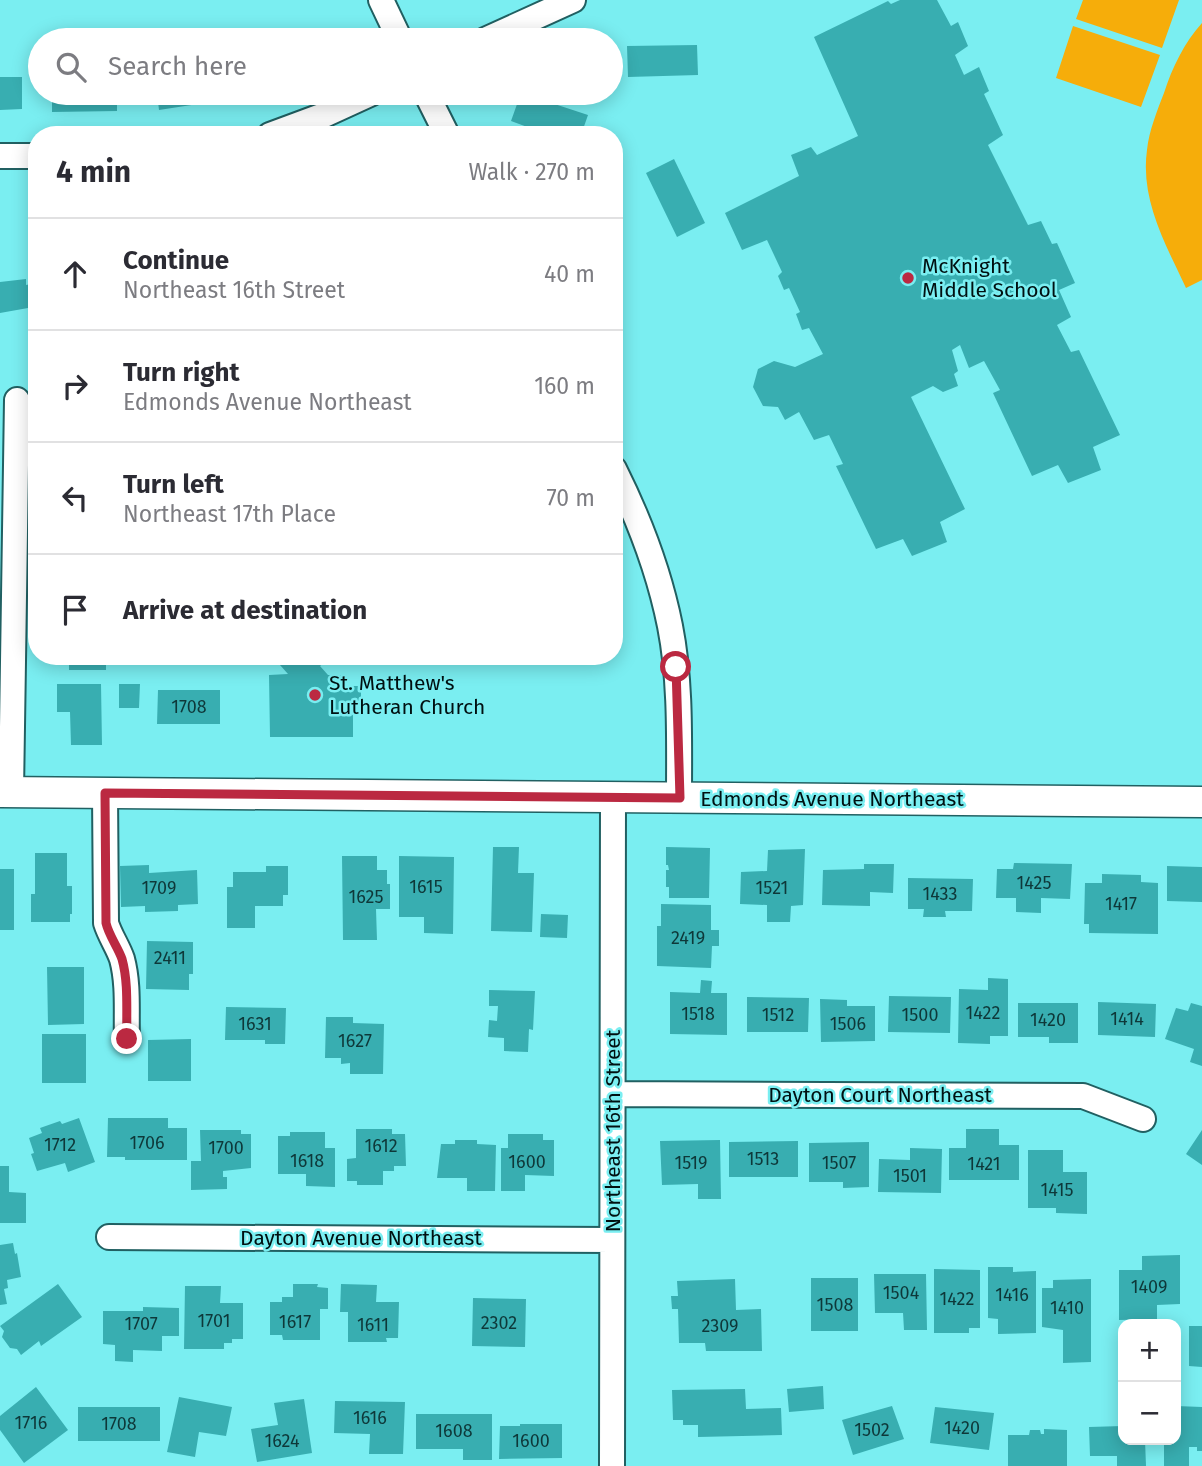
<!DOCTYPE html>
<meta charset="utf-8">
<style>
body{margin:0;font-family:"Fira Sans",sans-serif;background:#f2f2f3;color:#2b2b33}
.controls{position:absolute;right:21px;bottom:21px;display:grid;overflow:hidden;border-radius:14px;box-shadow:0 4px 18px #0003}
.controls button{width:63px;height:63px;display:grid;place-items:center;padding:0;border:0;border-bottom:2px solid #e1e1e2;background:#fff;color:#2b2b33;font:35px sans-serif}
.stop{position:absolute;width:21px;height:21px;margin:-16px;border:5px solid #bb2941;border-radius:50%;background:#fff}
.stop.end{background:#bb2941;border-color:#fff;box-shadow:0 2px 7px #0008}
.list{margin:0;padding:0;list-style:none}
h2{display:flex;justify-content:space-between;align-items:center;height:91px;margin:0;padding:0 28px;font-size:30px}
h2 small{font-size:23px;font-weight:400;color:#7c7c81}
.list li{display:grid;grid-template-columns:46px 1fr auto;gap:21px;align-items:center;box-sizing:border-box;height:112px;padding:0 28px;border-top:2px solid #e1e1e2}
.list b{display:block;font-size:26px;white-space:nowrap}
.list p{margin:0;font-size:23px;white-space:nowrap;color:#7c7c81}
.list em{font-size:23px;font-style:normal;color:#7c7c81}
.icon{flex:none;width:38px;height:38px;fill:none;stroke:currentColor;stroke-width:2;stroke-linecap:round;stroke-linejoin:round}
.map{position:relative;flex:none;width:1202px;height:1466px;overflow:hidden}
.search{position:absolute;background:#fff;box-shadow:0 4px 18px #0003;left:28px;top:28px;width:595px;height:77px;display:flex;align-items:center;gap:18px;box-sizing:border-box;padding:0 24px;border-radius:38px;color:#7c7c81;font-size:26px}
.panel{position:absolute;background:#fff;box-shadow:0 4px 18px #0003;left:28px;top:126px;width:595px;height:539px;border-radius:28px}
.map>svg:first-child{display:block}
</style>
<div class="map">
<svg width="1202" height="1466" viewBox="0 0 1202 1466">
<rect width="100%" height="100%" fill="#7aeef1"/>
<path fill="#f6ad0a" d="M1083,0H1179L1162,48L1076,19Z
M1202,23V280L1186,288C1166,245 1140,200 1147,150C1149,131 1157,111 1164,93C1172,68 1184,43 1202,23Z
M1073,26L1160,55L1141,107L1056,78Z"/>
<path fill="#38aeb1" d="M900,0H937L951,26L958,22L968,46L955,55L964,75L979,67L989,91L984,94L1003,135L988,145L1028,225L1041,221L1052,244L1057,243L1075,283L1059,290L1071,317L1057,325L1071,352L1079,350L1120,435L1093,447L1101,470L1068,483L1058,465L1032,476L993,393L1000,390L984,361L969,368L960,345L952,350L958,371L954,374L958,386L943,392L933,386L911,397L965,509L940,522L947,542L912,556L903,539L876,549L836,466L843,464L829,435L814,440L799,412L785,420L778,407L763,406L753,387L758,369L774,361L795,367L823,354L809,328L802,330L796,314L800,312L789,288L784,290L778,276L782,272L767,240L742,250L725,213L799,176L791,155L811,147L817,155L858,136L814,37L888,1L891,4Z
M697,45L698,75L628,77L627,46Z
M0,77H22V109L0,110Z
M52,93H117V111L52,112Z
M157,93H223L224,100L159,110Z
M521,93L588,115L581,135H549L511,121Z
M674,159L705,223L677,237L646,173Z
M32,205H37V238H33Z
M26,279V285L31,284L32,293L28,308L0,313V282Z
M69,656H106V670H69Z
M272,656H332L320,666L328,675H343V686H361V704H353V737H270L269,675L288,674Z
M57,684H101L102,745H71L70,712H57Z
M119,684H140L139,708H119Z
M158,690H220V724H157Z
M493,847H519L518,873H534L532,932L491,931Z
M666,847L710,848L709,898H669V887H666V870H669L668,865H666Z
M805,849L803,905L791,906L790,922H767V905L740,904L741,872L767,871L768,850Z
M35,853H67V886H72V914H70V922H31V894H35Z
M342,856H377V870H387V884H390V909H376L377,940H343Z
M399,856L454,857L453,934L424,933V917H399Z
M1014,863L1072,864L1070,899L1041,898V913L1016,912V898H996L997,869H1013Z
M864,864H894L893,893L870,892V906L822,905L823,870L864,869Z
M149,865V873L197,870L198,904L178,905V911L145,912V906L121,907L120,866Z
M266,866H288V895H283V906H255V928H227V887H233V872H266Z
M1167,866L1202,867V902L1167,901Z
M0,869H14V930H0Z
M1102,874L1141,875V882L1158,883V934L1089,933V924H1084L1085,883H1102Z
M908,878L973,879L972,911H945L946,917H923L924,909H908Z
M661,904L711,905V930H719V946H712L711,968L657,966V926H661Z
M541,914L568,915L567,938L540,937Z
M147,941L193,942V974H189V990L146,989Z
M47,967H84V1024L48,1025Z
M988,978L1008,979V1036H990V1044L958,1043L959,989L988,990Z
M701,980L712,981L711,993H727V1035L670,1034V992L700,993Z
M489,990L535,991L533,1030L529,1029L528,1052L504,1051V1038L488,1037L489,1020L497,1021L498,1006H489Z
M889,996L951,997L950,1033L888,1032Z
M747,997L809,998L808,1032H747Z
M820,999L847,1000V1006H875V1041L821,1042Z
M1098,1002L1156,1004L1155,1037L1098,1035Z
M1018,1003H1078V1043H1049V1037H1018Z
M1191,1003L1202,1006V1066L1190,1062L1194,1049L1165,1039L1176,1008L1188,1011Z
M226,1007L286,1008L285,1044H265V1040H225Z
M326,1017H353V1023L384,1024L383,1074H350V1063L341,1064V1058H325Z
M42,1034H86V1083H42Z
M191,1039V1081H148V1040Z
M79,1118L95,1162L68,1172L65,1163L37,1171L31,1154L34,1153L29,1138L42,1133L40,1128L60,1121L62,1124Z
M108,1118H168V1128H187V1160H125V1157H107Z
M356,1129H392V1134H405L406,1166H394V1171H383V1185H357V1181H347V1159L356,1158Z
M966,1129H999V1145H1019V1180H949V1148H966Z
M200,1130H241V1134H251V1168L223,1171V1177H227V1189L191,1190V1161H201Z
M1202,1130V1165L1186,1154Z
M290,1132H325V1148H335V1187L306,1186V1174H278V1136H290Z
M508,1134H543V1140H554V1176L525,1175V1191H501V1148H508Z
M455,1140H477V1144L496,1145L495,1191H467V1178H437L441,1144H455Z
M720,1140L721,1199H698V1184L662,1185L660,1141Z
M798,1141V1177H729V1142Z
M869,1142V1187L843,1188V1182H809V1143Z
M910,1148L942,1149L941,1193L878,1192L879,1159L910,1160Z
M1028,1150H1063V1172H1087V1214L1056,1213V1208H1028Z
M0,1166H9V1192L26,1193V1223H0Z
M13,1243L15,1254L17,1253L21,1277L7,1280L8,1288L4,1289L7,1304L0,1305V1245Z
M1180,1255V1304L1157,1305V1319L1119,1320V1270H1142V1256Z
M988,1267H1013V1272L1036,1271V1333L998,1334V1319L988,1318Z
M934,1269L980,1270V1328H969V1333H934Z
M874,1274H926L927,1330H904L903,1313H875Z
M811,1278H858V1331H811Z
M735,1279L736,1310L761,1309L762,1351H706L705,1343H679L678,1309H672L671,1296H678L677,1281Z
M1091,1279V1362L1063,1363V1330L1042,1327V1288H1053V1280Z
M58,1284L82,1317L41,1346L39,1341L21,1355L17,1349L10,1348L2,1337L4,1331L0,1326Z
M293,1284H318L317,1287L328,1288V1309H320V1340H283L282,1335H270V1302H282V1297H293Z
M341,1284L377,1285L376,1302H399L398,1338H386L387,1342H348V1312H340Z
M185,1286H221L220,1303H243V1339H232V1343H224V1349H184Z
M473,1298L526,1299L525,1347L472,1346Z
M143,1307L179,1308V1336H162V1351L133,1350V1362L115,1361V1345L103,1344V1311H143Z
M1189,1326H1202V1367L1189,1366Z
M823,1386L824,1409L789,1412L787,1389Z
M36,1387L68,1430L24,1463L0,1430V1416Z
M745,1389L746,1409L781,1408L782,1435L698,1437V1425H683V1420H673L672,1390Z
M179,1397L232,1407L226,1436L199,1432L195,1457L167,1452Z
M304,1399L312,1453L257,1462L251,1429L278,1425L274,1403Z
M335,1401L405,1402L403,1454H369L370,1434L334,1433Z
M892,1406L904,1439L853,1455L842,1420Z
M1176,1406L1202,1407V1451H1197V1447H1189V1466H1164V1440H1176Z
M78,1407H160V1441H78Z
M935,1407L994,1413L989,1450L930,1443Z
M416,1414H492V1460H463V1449H416Z
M520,1424H562V1458L499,1459L500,1426H520Z
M1123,1426V1440H1145L1146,1466H1117V1456H1090L1089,1427Z
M1044,1429L1067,1430V1466H1008V1435H1029L1030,1430H1040L1041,1434H1044Z"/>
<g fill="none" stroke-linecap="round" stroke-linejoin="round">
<defs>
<path id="minor" d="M381,0L400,40
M485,40L573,0
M426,93L447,135
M270,135L324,115L372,93
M0,156H37
M614,469C639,519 659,571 670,626C681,682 679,741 679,798
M11,792L17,400
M105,793L106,923C110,936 118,947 122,959C129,985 126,1013 127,1039
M613,1094L1083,1096L1143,1119
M109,1237L612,1240
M612,1466L613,797"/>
<path id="tertiary" d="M0,792L1202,802"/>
</defs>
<use href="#minor" stroke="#216062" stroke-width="28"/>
<use href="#tertiary" stroke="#216062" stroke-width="33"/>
<use href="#minor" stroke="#fff" stroke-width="24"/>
<use href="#tertiary" stroke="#fff" stroke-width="30"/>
</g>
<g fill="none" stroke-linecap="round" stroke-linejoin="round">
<path stroke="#bb2941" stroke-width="9" d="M127,1039C126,1013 129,984 122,959C118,947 109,936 106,923L105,793L680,798L676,667"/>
</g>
<g fill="#bb2941" stroke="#7aeef1" stroke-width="2.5">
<circle cx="908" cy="278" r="7"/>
<circle cx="315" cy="695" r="7"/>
</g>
<g text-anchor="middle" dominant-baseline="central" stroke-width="5" stroke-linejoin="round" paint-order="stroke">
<g font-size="18" fill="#0e3839">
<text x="189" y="707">1708</text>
<text x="1034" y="883">1425</text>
<text x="426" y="887">1615</text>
<text x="159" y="888">1709</text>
<text x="772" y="888">1521</text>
<text x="940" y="894">1433</text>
<text x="366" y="897">1625</text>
<text x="1121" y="904">1417</text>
<text x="688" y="938">2419</text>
<text x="170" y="958">2411</text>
<text x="983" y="1013">1422</text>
<text x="698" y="1014">1518</text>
<text x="778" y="1015">1512</text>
<text x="920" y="1015">1500</text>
<text x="1127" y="1019">1414</text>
<text x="1048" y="1020">1420</text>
<text x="255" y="1024">1631</text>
<text x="848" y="1024">1506</text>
<text x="355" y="1041">1627</text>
<text x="147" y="1143">1706</text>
<text x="60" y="1145">1712</text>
<text x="381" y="1146">1612</text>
<text x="226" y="1148">1700</text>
<text x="763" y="1159">1513</text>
<text x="307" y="1161">1618</text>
<text x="527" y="1162">1600</text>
<text x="691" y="1163">1519</text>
<text x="839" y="1163">1507</text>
<text x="984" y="1164">1421</text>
<text x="910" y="1176">1501</text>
<text x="1057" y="1190">1415</text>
<text x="1149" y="1287">1409</text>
<text x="901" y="1293">1504</text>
<text x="1012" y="1295">1416</text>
<text x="957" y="1299">1422</text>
<text x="835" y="1305">1508</text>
<text x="1067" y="1308">1410</text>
<text x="214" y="1321">1701</text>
<text x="295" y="1322">1617</text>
<text x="499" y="1323">2302</text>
<text x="141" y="1324">1707</text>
<text x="373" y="1325">1611</text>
<text x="720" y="1326">2309</text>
<text x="370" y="1418">1616</text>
<text x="31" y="1423">1716</text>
<text x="119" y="1424">1708</text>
<text x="962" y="1428">1420</text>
<text x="872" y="1430">1502</text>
<text x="454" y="1431">1608</text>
<text x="282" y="1441">1624</text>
<text x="531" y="1441">1600</text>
</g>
<g font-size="21" fill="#001011" stroke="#7aeef1" text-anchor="start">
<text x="922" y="266">McKnight<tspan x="922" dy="24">Middle School</tspan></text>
<text x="329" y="683">St. Matthew's<tspan x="329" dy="24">Lutheran Church</tspan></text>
</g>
<g font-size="21" fill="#001011" stroke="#7aeef1">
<text x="832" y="799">Edmonds Avenue Northeast</text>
<text x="880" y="1095">Dayton Court Northeast</text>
<text transform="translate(613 1131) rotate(-90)">Northeast 16th Street</text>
<text x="361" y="1238">Dayton Avenue Northeast</text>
</g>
</g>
</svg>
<div class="controls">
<button>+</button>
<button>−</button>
</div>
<div class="stop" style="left:676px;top:667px"></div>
<div class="stop end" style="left:127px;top:1039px"></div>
<div class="search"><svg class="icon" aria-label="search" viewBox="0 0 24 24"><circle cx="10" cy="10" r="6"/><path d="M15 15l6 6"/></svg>Search here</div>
<section class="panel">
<h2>4 min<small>Walk · 270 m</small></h2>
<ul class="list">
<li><svg class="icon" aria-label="ahead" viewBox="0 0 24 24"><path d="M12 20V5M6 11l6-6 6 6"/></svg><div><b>Continue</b><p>Northeast 16th Street</p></div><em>40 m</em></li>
<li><svg class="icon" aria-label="right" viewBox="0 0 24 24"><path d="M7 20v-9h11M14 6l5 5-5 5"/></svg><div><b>Turn right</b><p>Edmonds Avenue Northeast</p></div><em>160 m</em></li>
<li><svg class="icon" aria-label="left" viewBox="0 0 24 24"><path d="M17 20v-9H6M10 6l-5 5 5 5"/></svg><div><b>Turn left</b><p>Northeast 17th Place</p></div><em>70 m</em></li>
<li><svg class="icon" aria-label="arrive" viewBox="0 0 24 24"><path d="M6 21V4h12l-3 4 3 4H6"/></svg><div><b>Arrive at destination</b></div></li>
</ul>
</section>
</div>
